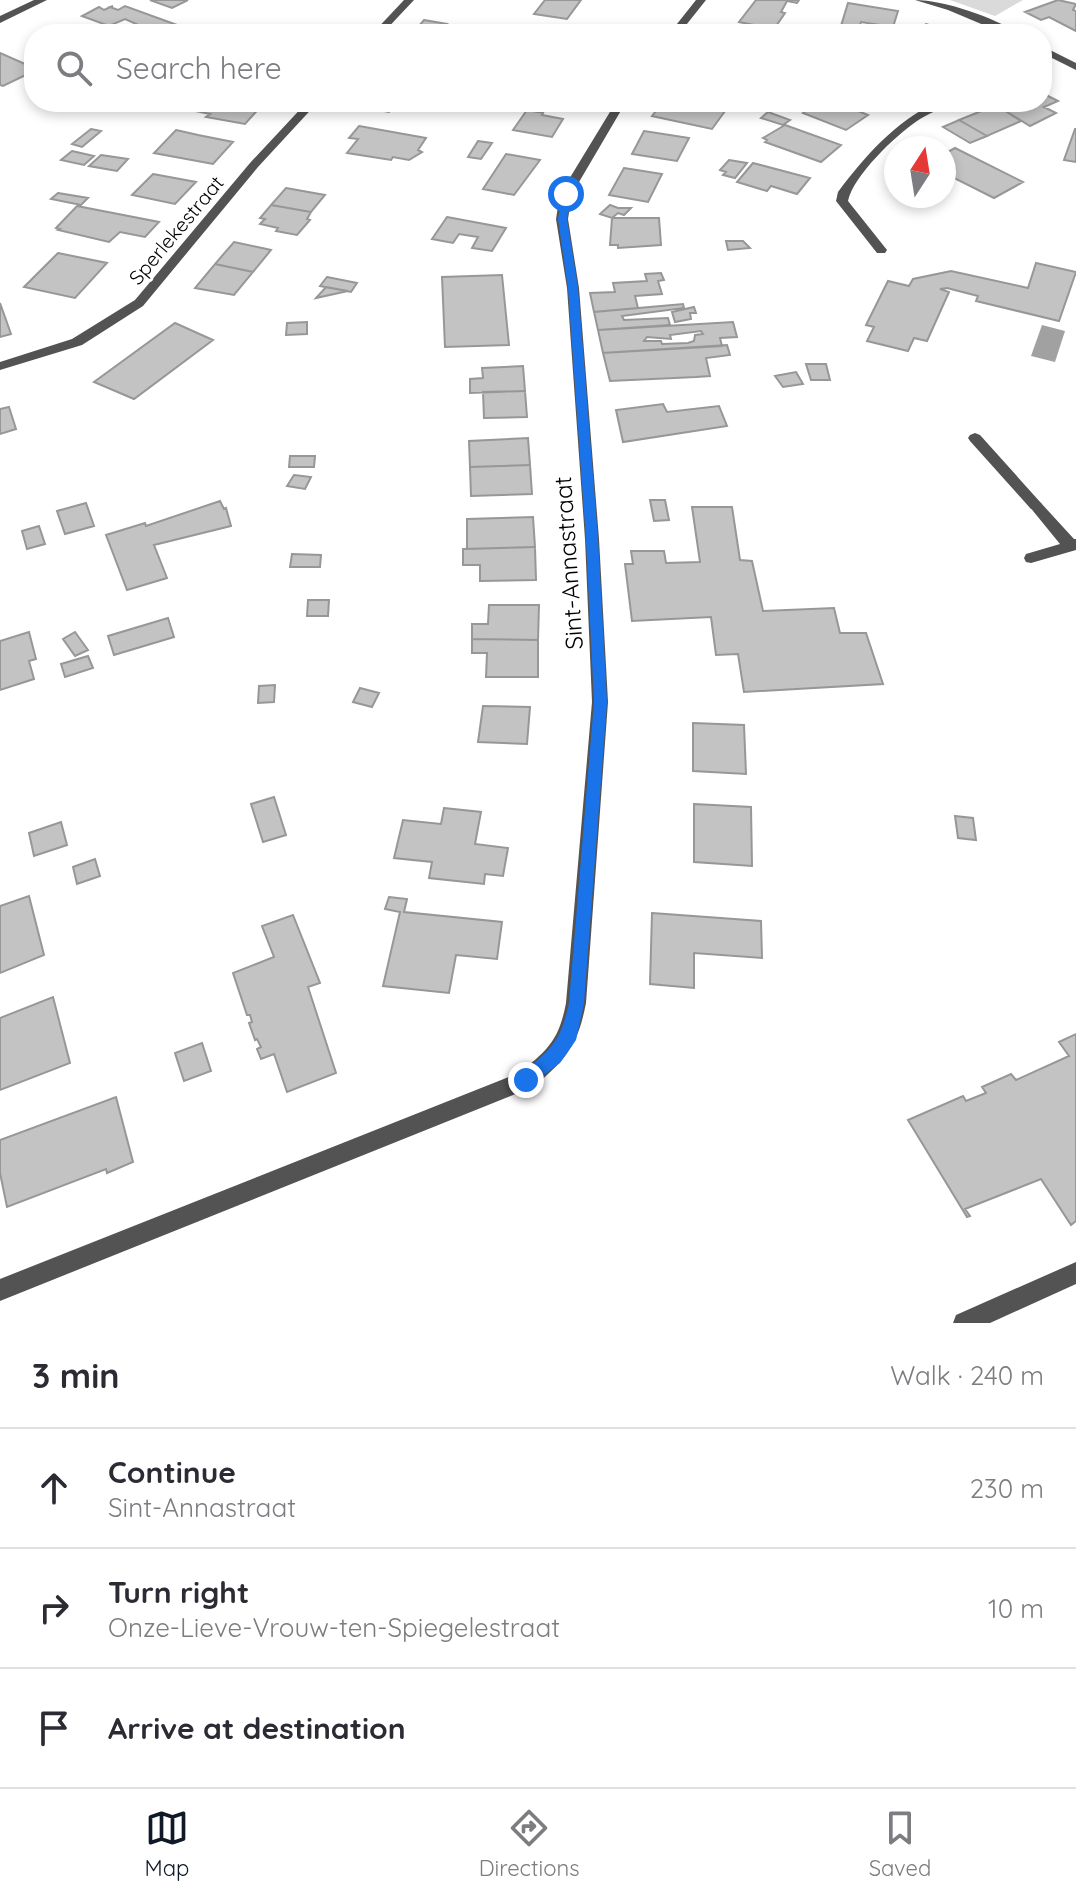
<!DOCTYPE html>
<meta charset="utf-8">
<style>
body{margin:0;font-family:Quicksand,sans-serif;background:#f2f2f3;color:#2b2b33}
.compass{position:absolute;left:884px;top:136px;width:72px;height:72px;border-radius:50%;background:#fff;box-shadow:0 4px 12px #0003;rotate:12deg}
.stop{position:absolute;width:24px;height:24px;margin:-18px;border:6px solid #1a73e8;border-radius:50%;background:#fff}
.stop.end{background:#1a73e8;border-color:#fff;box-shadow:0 2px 8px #0008}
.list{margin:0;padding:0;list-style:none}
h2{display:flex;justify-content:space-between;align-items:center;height:104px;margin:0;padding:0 32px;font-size:34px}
h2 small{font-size:26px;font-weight:400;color:#7c7c81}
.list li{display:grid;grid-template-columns:52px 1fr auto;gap:24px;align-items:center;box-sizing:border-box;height:120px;padding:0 32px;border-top:2px solid #e1e1e2}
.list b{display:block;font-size:30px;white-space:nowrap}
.list p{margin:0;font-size:26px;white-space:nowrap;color:#7c7c81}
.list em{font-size:26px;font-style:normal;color:#7c7c81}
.icon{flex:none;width:44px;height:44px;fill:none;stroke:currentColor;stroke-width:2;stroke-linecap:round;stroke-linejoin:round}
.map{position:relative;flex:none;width:1076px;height:1323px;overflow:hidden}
.search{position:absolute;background:#fff;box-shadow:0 4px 12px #0003;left:24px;right:24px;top:24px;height:88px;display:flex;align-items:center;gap:20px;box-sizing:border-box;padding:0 28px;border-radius:32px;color:#7c7c81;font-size:30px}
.sheet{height:464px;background:#fff}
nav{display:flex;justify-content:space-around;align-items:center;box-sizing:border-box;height:112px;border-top:2px solid #e1e1e2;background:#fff;font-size:22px;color:#7c7c81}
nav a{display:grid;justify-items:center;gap:4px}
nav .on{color:#111827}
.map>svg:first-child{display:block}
</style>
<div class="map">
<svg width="1076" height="1323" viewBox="0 0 1076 1323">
<rect width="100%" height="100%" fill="#fff"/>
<path fill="#dadada" d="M950,0H1023L995,16Z"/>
<path fill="#a1a1a1" d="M1042,325L1065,331L1055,362L1031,356Z"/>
<path fill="#c3c3c3" stroke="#979797" stroke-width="2" fill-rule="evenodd" d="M150,0H188L172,8Z
M545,0H581L567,19L534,14Z
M756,0H799L797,3L787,1L781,12L785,13L774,29L739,22Z
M1058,0L1076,4L1073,10L1076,11V31L1049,17L1041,20L1025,12Z
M848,3L898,11L893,27L861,22L859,28L841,26Z
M113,6L110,7L118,10L125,6L177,25L160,34H124L141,26L125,19L109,26L82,16L99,7L104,10Z
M424,20L447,24L442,30L453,32L458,26L482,30L478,34H412Z
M926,24L943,30L941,32L947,34H912Z
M272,25L298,29L301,26L333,31L330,34H262Z
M0,53L34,68V71L3,86L0,85Z
M1042,93L1058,101L1044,107L1056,113L1030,126L996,105L1003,102H1042Z
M204,102H251L263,104L245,124L206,117L210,114L195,111Z
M354,102H397L389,112L351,105Z
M663,102H707L728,107L712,129L652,116Z
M810,102H836L868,115L846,130L803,113L816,104Z
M996,105L1021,121L987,136L959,120Z
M527,110L543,113L542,115L563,119L552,137L513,130Z
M768,112L790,120L783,125L761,118Z
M959,120L987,136L970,143L943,127Z
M785,125L841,145L821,162L765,142L767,140L763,138Z
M359,126L426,138L418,150L422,152L409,160L393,157L391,160L347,153L358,139L349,138Z
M91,129L101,131L82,147L72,144Z
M1075,129H1076V162L1064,160Z
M176,130L198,135L233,142L213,164L154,153Z
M644,131L689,138L677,161L632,154Z
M478,141L492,143L481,159L468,157Z
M955,148L1023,182L994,198L944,173V154Z
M72,151L94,156L84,165L61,160Z
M506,154L540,160L514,195L483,189Z
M101,155L128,159L117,171L89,166Z
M729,160L747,163L735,178L723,175L726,172L720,170Z
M753,163L810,178L797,194L771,186L767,191L737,182Z
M624,168L662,174L648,202L609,195Z
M153,174L196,182L175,204L132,195Z
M286,188L325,195L311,212L271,205Z
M58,193L88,198L81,205L51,199Z
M271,205L311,212L307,219L310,220L297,235L276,231L278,228L260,224L265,219L260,218Z
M610,205L618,208H631L624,215L618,213L612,218L600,214Z
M77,206L159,222L145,237L120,232L109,242L58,230L60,229L56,228Z
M447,217L506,228L492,251L472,248L478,237L459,234L453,243L432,239Z
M612,218H659L661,245L618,248V245H610Z
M726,241H743L750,248L728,250Z
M234,242L271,250L253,272L215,264Z
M58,253L107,263L75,298L24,287Z
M1036,263L1076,272L1059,321L976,301L978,296L947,288L940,289L949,292L927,341L914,338L908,351L867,341L874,327L866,325L888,281L909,286L913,279L951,271L1028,288Z
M215,264L253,272L234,295L195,288Z
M661,273L664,280L658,281L662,294L635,296L638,308L594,312L590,293L615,292L613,283L647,281L645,274Z
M502,275L509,345L445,347L442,277Z
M327,277L357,283L351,292L320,286Z
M326,287L348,291L316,298Z
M0,303L11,334L0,337Z
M683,304L684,308L622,316L624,320L668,318L670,325L598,330L594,312Z
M694,307L696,313H690L691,319L675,322L672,312Z
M307,322V334L286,335L287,323Z
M733,322L737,337L720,338L722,346L603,353L598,330ZM701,331L703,334L695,335L694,341L688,343L662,344L661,341H644L647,337L671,339L670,335Z
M175,323L213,340L134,399L94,382Z
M727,345L730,355L706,358L710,376L696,377L610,381L603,353Z
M806,364H826L830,380H811Z
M523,366L525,391L470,393V379L483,378L482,368Z
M796,372L803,384L783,387L775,376Z
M525,391L527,417L484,418L483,392Z
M663,404L667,412L719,406L727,426L623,442L616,410Z
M9,407L16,429L0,434V409Z
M528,438L530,465L470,467L469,441Z
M290,456H315L314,467H289Z
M530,465L532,494L471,496L470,467Z
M294,475L311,477L305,489L287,486Z
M650,500H665L669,520L654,521Z
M220,501L224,509L226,508L231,526L154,545L167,578L127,590L106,535L145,523L146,526Z
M86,503L94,526L65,534L57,511Z
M692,507H732L740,560L752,561L763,611L834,608L840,633H866L883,684L744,692L738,654L716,655L711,617L632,621L625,564H633L631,551H664L666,563L700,562Z
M533,517L535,547L467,549V519Z
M39,526L45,544L27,549L22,531Z
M535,547L536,580L480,581V565H463V549Z
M292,554L321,555L320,567H290Z
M308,600H329L328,616H307Z
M489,605H539L538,640L472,639V624H488Z
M168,618L174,637L114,655L108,636Z
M29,632L36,659L29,661L34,679L0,690V641Z
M75,632L88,650L75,656L63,639Z
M472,639L538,640V677H486L487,653H472Z
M88,656L93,668L65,677L61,664Z
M275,685L274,702L258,703L259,686Z
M360,688L379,693L372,707L353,702Z
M483,706L530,707L527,744L478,742Z
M693,723L744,725L746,774L693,771Z
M274,797L286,835L263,842L251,804Z
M694,804L751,807L752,866L694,862Z
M444,808L481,812L475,844L508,848L503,876L485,874L484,884L429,878L432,862L394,858L403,820L441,824Z
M955,816L973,818L976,840L958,838Z
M61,822L67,845L34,856L29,833Z
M95,859L100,876L77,884L73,867Z
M29,896L44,955L0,973V906Z
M389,897L407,899L404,912L502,922L497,959L456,955L449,993L383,986L400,912L385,909Z
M652,913L761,921L762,958L694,953V988L650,984Z
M293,915L320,983L308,987L336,1073L287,1092L274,1054L261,1059L257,1049L261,1047L257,1039L255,1040L249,1023L252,1022L250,1015H247L233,973L274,957L262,926Z
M53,997L70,1063L0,1090V1018Z
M1076,1034V1221L1071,1225L1041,1179L965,1209L970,1216L967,1217L908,1120L963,1096L966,1101L986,1093L982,1087L1011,1074L1016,1080L1069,1056L1059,1042Z
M202,1043L211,1071L184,1081L175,1053Z
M116,1097L133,1162L107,1173L106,1169L7,1207L0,1173V1140Z"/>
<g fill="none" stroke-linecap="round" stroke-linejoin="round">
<path fill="#535353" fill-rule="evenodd" d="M975,433L980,435L1041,503L1043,506L1041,509H1031L970,441L968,438L970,435Z
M1076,1262V1284L990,1323H953L956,1315Z"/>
<path fill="#535353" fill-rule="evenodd" d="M34,0H47L0,23V16Z
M404,0H414L382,34H372Z
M696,0H706L679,34H669Z
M915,0C944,0 996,18 1019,34H1005L948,10Z
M1042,46L1076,63V70L1042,53Z
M307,102H318L258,167L143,306L82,345L0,370V362L72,339L135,300L250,163Z
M616,102H626L572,194L568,219L579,288L599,539L608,702L586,1003C578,1045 566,1060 533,1087L0,1301V1279L519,1073C548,1050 559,1040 566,1003L592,702L585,539L567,288L556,219L560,194Z
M936,102H949C940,110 927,114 917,121C896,135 853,176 848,201L887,250L885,253H877L836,201L838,192C866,155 894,123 936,102Z
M1036,501L1041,503L1074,539H1076V550L1031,563L1026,562L1024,558L1026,554L1060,544L1029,506Z"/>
</g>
<path fill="#1a73e8" d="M563,192L571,194L567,219L578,288L598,539L607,702L584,1003L576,1040L560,1063L526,1088L520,1085V1074C550,1051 561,1042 569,1003L594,702L586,539L568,288L558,219Z"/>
<g text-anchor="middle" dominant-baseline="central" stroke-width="6" stroke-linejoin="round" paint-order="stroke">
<g font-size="20" fill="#000" stroke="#fff">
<text transform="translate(176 230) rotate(-50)">Sperlekestraat</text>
</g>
<g font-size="24" fill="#000" stroke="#fff">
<text transform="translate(568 563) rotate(-94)">Sint-Annastraat</text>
</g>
</g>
</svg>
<svg class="compass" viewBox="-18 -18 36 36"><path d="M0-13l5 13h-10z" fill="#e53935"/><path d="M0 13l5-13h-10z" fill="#7c7c81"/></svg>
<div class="stop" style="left:566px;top:194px"></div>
<div class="stop end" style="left:526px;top:1080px"></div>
<div class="search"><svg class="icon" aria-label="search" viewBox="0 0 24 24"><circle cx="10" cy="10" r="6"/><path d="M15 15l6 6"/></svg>Search here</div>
</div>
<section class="sheet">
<h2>3 min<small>Walk · 240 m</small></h2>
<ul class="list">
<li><svg class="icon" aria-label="ahead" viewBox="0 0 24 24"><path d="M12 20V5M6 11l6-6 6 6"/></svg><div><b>Continue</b><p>Sint-Annastraat</p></div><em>230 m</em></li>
<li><svg class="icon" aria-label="right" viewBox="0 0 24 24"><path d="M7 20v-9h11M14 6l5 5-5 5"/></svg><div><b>Turn right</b><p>Onze-Lieve-Vrouw-ten-Spiegelestraat</p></div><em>10 m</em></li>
<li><svg class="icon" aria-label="arrive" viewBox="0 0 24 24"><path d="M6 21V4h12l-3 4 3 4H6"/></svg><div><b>Arrive at destination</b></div></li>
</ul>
</section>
<nav>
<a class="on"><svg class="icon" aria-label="map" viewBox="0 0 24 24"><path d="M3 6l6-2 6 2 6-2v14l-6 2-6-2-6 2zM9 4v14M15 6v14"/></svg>Map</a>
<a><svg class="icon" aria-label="directions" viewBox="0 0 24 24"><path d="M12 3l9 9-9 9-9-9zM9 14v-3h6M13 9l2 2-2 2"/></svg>Directions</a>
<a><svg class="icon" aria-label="saved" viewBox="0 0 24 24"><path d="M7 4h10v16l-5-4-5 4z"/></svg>Saved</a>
</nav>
